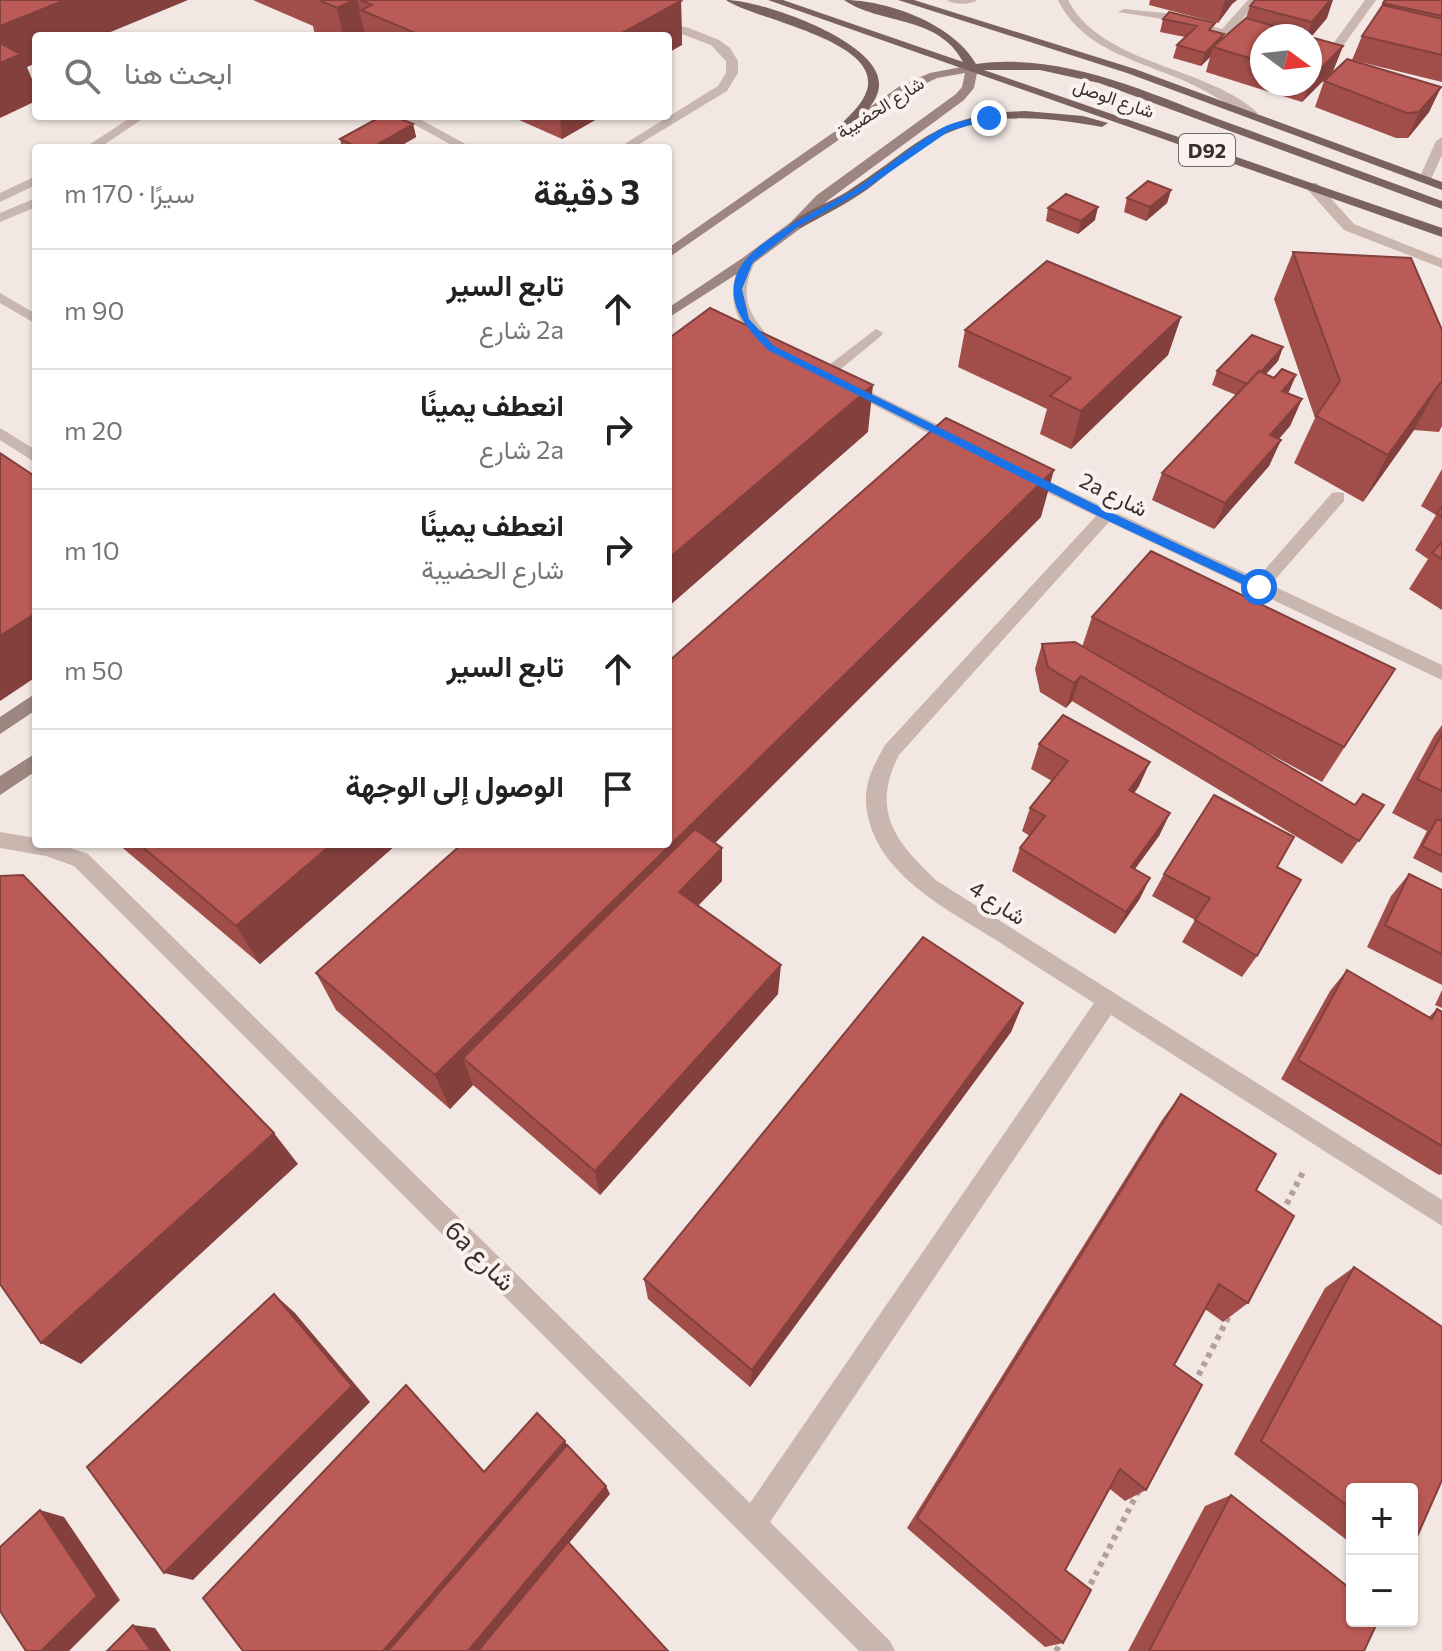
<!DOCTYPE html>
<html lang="ar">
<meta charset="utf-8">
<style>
body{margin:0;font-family:Commissioner,Vazirmatn,sans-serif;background:#f6f6f6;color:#222;direction:rtl}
.controls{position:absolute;right:24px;bottom:24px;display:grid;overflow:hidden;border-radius:8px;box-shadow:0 2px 6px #0004}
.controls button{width:72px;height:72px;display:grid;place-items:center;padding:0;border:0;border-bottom:2px solid #e0e0e0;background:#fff;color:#222;font:40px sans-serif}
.compass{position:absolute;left:1250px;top:24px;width:72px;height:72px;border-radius:50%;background:#fff;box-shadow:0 2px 6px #0004;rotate:105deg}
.stop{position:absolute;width:24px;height:24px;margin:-18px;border:6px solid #1a73e8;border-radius:50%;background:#fff}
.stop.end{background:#1a73e8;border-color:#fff;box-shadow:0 2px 8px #0008}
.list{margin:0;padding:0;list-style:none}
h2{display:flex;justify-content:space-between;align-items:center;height:104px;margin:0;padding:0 32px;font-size:34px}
h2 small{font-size:26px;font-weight:400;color:#767676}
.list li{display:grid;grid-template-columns:52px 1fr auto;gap:24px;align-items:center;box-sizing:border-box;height:120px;padding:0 32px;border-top:2px solid #e0e0e0}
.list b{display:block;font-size:30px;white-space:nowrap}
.list p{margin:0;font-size:26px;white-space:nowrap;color:#767676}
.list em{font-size:26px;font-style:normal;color:#767676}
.icon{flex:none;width:44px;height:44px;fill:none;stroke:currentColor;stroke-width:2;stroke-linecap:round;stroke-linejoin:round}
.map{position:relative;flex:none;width:1442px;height:1651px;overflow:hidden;direction:ltr}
.search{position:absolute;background:#fff;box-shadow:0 2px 6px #0004;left:32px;top:32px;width:640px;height:88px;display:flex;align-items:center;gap:20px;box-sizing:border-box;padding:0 28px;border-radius:8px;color:#767676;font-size:30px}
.panel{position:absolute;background:#fff;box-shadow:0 2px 6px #0004;left:32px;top:144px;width:640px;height:704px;border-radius:8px;direction:rtl}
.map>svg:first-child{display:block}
</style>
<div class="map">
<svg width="1442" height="1651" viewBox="0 0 1442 1651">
<rect width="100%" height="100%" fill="#f2e7e2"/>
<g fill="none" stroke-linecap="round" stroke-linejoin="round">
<path stroke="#b59f99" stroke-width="6" stroke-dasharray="5 5" stroke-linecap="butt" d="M1282,1213L1303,1172
M1194,1384L1230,1314
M1086,1593L1140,1488
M1056,1651L1063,1638"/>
<path fill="#c9b6af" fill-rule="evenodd" d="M1248,0H1259L1231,32L1262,40V47L1163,19L1118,12L1124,9L1164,13L1222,29Z
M1365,0H1376L1330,64H1322L1320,62Z
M653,19L689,28L719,40L730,48L738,61V73L727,91L633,148H618L718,86L726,73V61L711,45L653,23Z
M133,116H147L99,148H84Z
M399,116H414L473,148H457Z
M36,176V185L0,202V193Z
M1307,183H1317L1354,224L1442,259V268L1344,230L1307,189Z
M36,198V207L0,222V213Z
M0,293L36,314V324L0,303Z
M876,329L883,333L881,336L830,378H820V372Z
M1338,492L1344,493V501L1265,591H1253L1250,587L1253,583L1332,493Z"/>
<path fill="#c9b6af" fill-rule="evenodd" d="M947,0H977C971,5 953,5 947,0Z
M1058,0H1068C1101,65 1207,66 1258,113L1248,116C1228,104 1208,92 1187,82C1140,61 1082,50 1058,0Z
M1442,137V155L1431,179L1420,182L1419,179L1436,141Z
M749,256L756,260C736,300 750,314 775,345L768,349C760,347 754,340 749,334C729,309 728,284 744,257Z
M848,381L961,436L963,440L955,445L949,444L843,389L840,386Z
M0,428L36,450V463L0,440Z
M1027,471L1442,665V680L1109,522L899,755C870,811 896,843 937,881L1442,1200V1226L1111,1015L770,1522L890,1641L895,1651H859L74,866L46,856L0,848V832L36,838V844H59L88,854L750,1503L1094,1003C1061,982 1028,961 996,940C945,908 870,871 866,802C865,780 875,763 885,745L1096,516L1021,480L1019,476Z"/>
<path fill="#9d8580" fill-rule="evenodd" d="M972,65L978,68L974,88L964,100L827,201L801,228L754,263L668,318V308L744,257L791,222L817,195L956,94L962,87L965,73L937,78L908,92L668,258V248L900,86L930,73Z
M36,693V710L0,734V717Z
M36,753V771L0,795V776Z"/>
<path fill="#79625f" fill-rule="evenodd" d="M726,0C761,0 883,42 879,86C878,104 858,119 847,132L837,129C847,117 862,106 867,90C882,40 752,19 726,0Z
M768,0H783L963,62C939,15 880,25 844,0C887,0 954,24 976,64C1064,52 1148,93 1229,123C1300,149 1371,175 1442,201V209L1099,83L1040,70H984L1442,228V237Z
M898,0H914L1135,69L1442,182V190L1127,73Z
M1025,111L1083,116L1108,123L1102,127C1053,118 998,111 950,132C918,145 893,171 865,191C845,205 822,216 801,228L789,225C805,210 830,203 848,191C919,146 932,115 1025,111Z"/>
</g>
<path fill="#a14e4b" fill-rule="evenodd" d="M253,0H678L681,1L682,45L668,36H315L313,26Z
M1150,0H1237L1232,4L1218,23L1149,5Z
M1442,0V82L1352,60L1362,36L1381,8L1383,3Z
M1250,6L1327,18L1311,37L1343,46L1333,71L1302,102L1206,72L1210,57L1201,66L1173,58L1177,45L1185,37L1160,32L1163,19L1213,31L1223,38L1246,18ZM1262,36H1310V84H1262Z
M1324,81L1441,87L1429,112L1408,138H1396L1315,107Z
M510,116H602L562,139Z
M413,124L416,137L397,148H342L340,139Z
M1171,190L1167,203L1146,221L1124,212L1127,198Z
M1048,208L1095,220L1078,234L1046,221Z
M1293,252L1442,330V426L1439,432L1414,430L1363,502L1294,463L1315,418L1274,299Z
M1181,317L1168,355L1071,449L1040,434L1047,409L958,367L965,330Z
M1283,347L1278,361L1266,374L1274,378L1296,375L1288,393L1302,399L1290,426L1279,439L1281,440L1269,466L1214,529L1152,500L1162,473L1236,395L1212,385L1217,371Z
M1442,469V610L1409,589L1428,559L1415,550L1436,515L1421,506Z
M1041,517L715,843L722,848V881L698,906L778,994L600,1195L473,1085L450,1109L336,1010L316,973Z
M1092,617L1395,669L1322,782L1242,739L1355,805H1384L1342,864L1072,701L1066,708L1040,692L1035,669L1042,644L1082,647Z
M1442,725V873L1413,858L1427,831L1392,813L1434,736Z
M1039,744L1139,786L1134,793L1170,813L1159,836L1135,869L1150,878L1139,900L1115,934L1012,871L1020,848L1030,836L1022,831L1030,808L1052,781L1031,769Z
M118,844H397L260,964Z
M1277,867L1257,956L1242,977L1182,942L1195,920L1152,896L1164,874Z
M1409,874L1442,890V985L1367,947L1391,896Z
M1347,970L1429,1017L1437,1009L1442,1012V1174L1439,1175L1281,1079L1330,991Z
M1442,990V1008L1435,1005Z
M1023,1003L1011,1032L750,1387L648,1299L644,1279Z
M1181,1094L1256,1190L1248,1303L1223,1322L1205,1309L1174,1365L1146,1490L1125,1501L1110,1489L1065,1570L1063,1643L1045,1647L907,1528L1162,1120Z
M1354,1267L1352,1489V1544L1234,1454L1325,1288Z
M1231,1495L1364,1651H1128L1205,1506Z"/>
<path fill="#83403d" d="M65,0H188L101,36H36V63L27,67L36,89V101L0,118V26Z
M354,0H357L365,36H343L337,8Z
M1225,0H1237L1232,4L1218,23Z
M1330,0H1333L1327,18L1310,38L1307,36L1312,22Z
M681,1L682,45L668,53V36H618V35Z
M1224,34L1220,47H1213L1210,57L1201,66L1205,53Z
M1343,46L1333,71L1302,102L1310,84L1312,77Z
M1441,87L1429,112L1408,138L1419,112Z
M560,116H602L562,139Z
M413,124L416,137L397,148H371Z
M1171,190L1167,203L1146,221L1150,207Z
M1098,207L1095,220L1078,234L1081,221Z
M1181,317L1168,355L1071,449L1081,411Z
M1283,347L1278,361L1244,398L1249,385Z
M1296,375L1285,401L1282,391Z
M1440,383L1414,430L1363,502L1388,455Z
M873,385L868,432L668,607V559Z
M1302,399L1290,426L1259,461L1270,435Z
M1281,440L1269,466L1214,529L1225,503Z
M1054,470L1041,517L483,1075L463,1058L473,1085L450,1109L435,1075Z
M36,613V677L0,701V636Z
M1081,676L1072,701L1066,708L1074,683Z
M1150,762L1139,786L1119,814L1129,790Z
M1170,813L1159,836L1120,889L1131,867Z
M332,844H397L260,964L236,926Z
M722,848V881L680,924L679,892Z
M1150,878L1139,900L1115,934L1126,912Z
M781,965L778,994L600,1195L595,1171Z
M1023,1003L1011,1032L750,1387L752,1370Z
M274,1133L298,1164L81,1364L41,1343Z
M274,1294L295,1313L370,1402L193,1580L164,1573Z
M565,1441L572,1455L403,1651H383Z
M606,1486L610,1494L479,1651H468Z
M40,1510L64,1517L120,1600L69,1651H41Z
M133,1625L155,1628L171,1651H151Z"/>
<path fill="#bb5b57" stroke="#83403d" stroke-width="2" d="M0,0H65L0,26Z
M319,0H354L337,8Z
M360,0H678L681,1L618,35L621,36H422L361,10L372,5Z
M1255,0H1330L1312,22L1250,6Z
M1385,0H1442V16L1383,3Z
M1383,5L1442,19V55L1362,36Z
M1169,12L1215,23L1209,30L1224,34L1205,53L1177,45L1197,26L1163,19Z
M1246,18L1308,36H1262V62L1213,47Z
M1310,37L1343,46L1312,77L1310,76Z
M0,43L21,54L0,63Z
M1347,59L1441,87L1419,112L1407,113L1324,81Z
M382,116H394L413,124L371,148H359L340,139Z
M1148,181L1171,190L1150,207L1127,198Z
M1066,194L1098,207L1081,221L1048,208Z
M1293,252L1411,258L1442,330V383H1440L1388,455L1316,416L1340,381Z
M1047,261L1181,317L1081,411L1050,396L1071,378L965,330Z
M710,308L873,385L668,559V339Z
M1252,335L1283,347L1261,372L1259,371L1247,384L1217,371Z
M1282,369L1296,375L1282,391L1302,399L1270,435L1281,440L1225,503L1162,473L1259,371L1274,378Z
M946,418L1054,470L435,1075L316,973L462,844H668V662Z
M0,453L36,477V613L0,636Z
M1442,507V516L1437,513Z
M1442,542V559L1432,553Z
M1151,551L1395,669L1344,747L1092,617Z
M1075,642L1355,805L1363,794L1384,805L1359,841L1081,676L1074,683L1048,667L1042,644Z
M1063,715L1150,762L1129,790L1170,813L1131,867L1150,878L1126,912L1020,848L1045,816L1030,808L1068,761L1039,744Z
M1442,734V791L1417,779Z
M1214,795L1294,837L1277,867L1301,880L1257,956L1195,920L1210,898L1164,874Z
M1437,819L1442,821V856L1422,846Z
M695,829L722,848L679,892L781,965L595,1171L463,1058Z
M139,844H332L236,926Z
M1409,874L1442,890V954L1385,925Z
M23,875L274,1133L41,1343L0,1284V876Z
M923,937L1023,1003L752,1370L644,1279Z
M1347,970L1432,1019L1437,1009L1442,1012V1146L1298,1060Z
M1181,1094L1276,1154L1256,1190L1294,1216L1248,1303L1219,1284L1174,1365L1202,1385L1146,1490L1120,1469L1065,1570L1091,1590L1063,1643L917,1518Z
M1354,1267L1442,1327V1480L1412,1548V1489H1352V1509L1261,1441Z
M274,1294L352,1386L164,1573L87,1467Z
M406,1385L484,1472L537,1413L565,1441L383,1651H243L203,1598Z
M567,1445L606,1486L468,1651H388Z
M1231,1495L1352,1590V1621H1378L1364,1651H1149Z
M40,1510L97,1596L41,1651H26L0,1611V1547Z
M568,1542L668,1651H478Z
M133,1625L151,1651H107Z"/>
<path fill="#1a73e8" d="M989,115L992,119L949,131L861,192L799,226L753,262L742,289L749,319L774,346L1110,512L1263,584V590H1255L1102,518L768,350C749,330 726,307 736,276C748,240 825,208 857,188C885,169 912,145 942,128C955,121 974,119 989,115Z"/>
<g text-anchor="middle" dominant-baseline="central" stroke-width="8" stroke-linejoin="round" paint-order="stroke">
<g font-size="18" fill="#392e2c" stroke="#f9f2ef">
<text transform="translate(1114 98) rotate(19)">شارع الوصل</text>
<text transform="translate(880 107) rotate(-32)">شارع الحضيبة</text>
</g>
<rect fill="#f9f2ef" stroke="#736966" stroke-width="2" x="1179" y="134" width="56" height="32" rx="6"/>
<g font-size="20" font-weight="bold" fill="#392e2c">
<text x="1207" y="150">D92</text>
</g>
<g font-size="22" fill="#392e2c" stroke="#f9f2ef">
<text transform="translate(1114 494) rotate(26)">2a شارع</text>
<text transform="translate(998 902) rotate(33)">شارع 4</text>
</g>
<g font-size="26" fill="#392e2c" stroke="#f9f2ef">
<text transform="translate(481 1255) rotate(45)">6a شارع</text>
</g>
</g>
</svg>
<div class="controls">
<button>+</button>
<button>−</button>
</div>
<svg class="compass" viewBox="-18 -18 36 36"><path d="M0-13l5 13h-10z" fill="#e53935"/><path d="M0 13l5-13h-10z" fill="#767676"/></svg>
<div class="stop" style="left:1259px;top:587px"></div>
<div class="stop end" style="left:989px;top:118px"></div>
<div class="search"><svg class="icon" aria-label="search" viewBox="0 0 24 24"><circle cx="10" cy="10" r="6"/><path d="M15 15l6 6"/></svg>ابحث هنا</div>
<section class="panel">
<h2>3 دقيقة<small>سيرًا · 170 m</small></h2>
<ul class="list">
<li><svg class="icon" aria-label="ahead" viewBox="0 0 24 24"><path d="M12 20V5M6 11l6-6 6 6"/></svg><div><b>تابع السير</b><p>2a شارع</p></div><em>90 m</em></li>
<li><svg class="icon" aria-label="right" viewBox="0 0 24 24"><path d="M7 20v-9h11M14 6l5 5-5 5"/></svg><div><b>انعطف يمينًا</b><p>2a شارع</p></div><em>20 m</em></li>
<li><svg class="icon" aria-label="right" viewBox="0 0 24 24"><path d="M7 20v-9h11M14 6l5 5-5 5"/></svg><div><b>انعطف يمينًا</b><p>شارع الحضيبة</p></div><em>10 m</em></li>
<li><svg class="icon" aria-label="ahead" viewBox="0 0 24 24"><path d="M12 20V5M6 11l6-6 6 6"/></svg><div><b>تابع السير</b></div><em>50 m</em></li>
<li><svg class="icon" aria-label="arrive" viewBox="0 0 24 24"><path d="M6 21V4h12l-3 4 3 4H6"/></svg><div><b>الوصول إلى الوجهة</b></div></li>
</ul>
</section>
</div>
